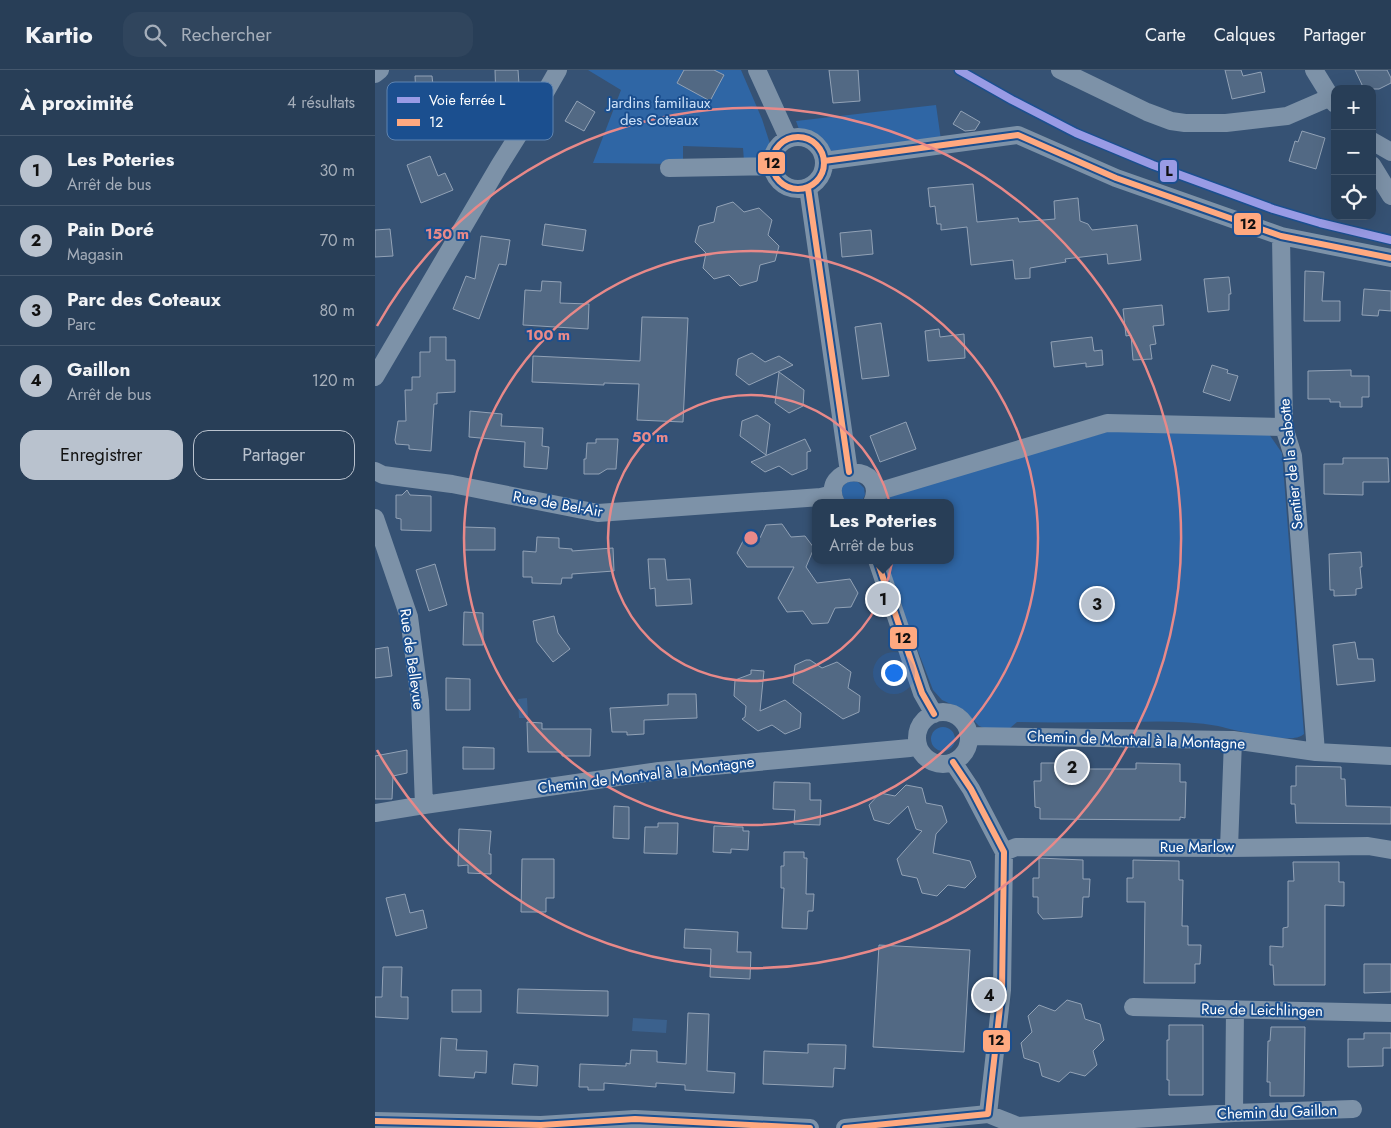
<!DOCTYPE html>
<html lang="fr">
<meta charset="utf-8">
<style>
body{margin:0;font-family:Jost,sans-serif;background:#30455d;color:#f1f3f6}
.controls{position:absolute;right:15px;top:15px;display:grid;overflow:hidden;border-radius:10px;box-shadow:0 5px 20px #0002}
.controls button{width:45px;height:45px;display:grid;place-items:center;padding:0;border:0;border-bottom:1px solid #44576d;background:#283e57;color:#f1f3f6;font:25px sans-serif}
.you{position:absolute;left:518px;top:602px;width:18px;height:18px;margin:-12px;border:4px solid #fff;border-radius:50%;background:#1a73e8;box-shadow:0 0 0 8px #1a73e833}
.badge{display:grid;place-items:center;width:32px;height:32px;border-radius:50%;background:#b9c2ce;color:#111;font-size:16px;font-weight:700}
.pin{position:absolute;translate:-50% -50%;border:2px solid #fff;box-shadow:0 1px 5px #0006}
.popup{position:absolute;left:437px;top:429px;width:142px;height:65px;box-sizing:border-box;display:grid;place-content:center;border-radius:10px;background:#283e57;filter:drop-shadow(0 1px 4px #0005);font-size:16px;white-space:nowrap;color:#a5aeba}
.popup b{font-size:19px;color:#f1f3f6}
.popup::after{content:'';position:absolute;left:50%;top:100%;margin-left:-10px;border:10px solid transparent;border-top-color:#283e57}
.list{margin:0;padding:0;list-style:none}
h2{display:flex;justify-content:space-between;align-items:center;height:65px;margin:0;padding:0 20px;font-size:21px}
h2 small{font-size:16px;font-weight:400;color:#a5aeba}
.list li{display:grid;grid-template-columns:32px 1fr auto;gap:15px;align-items:center;box-sizing:border-box;height:70px;padding:0 20px;border-top:1px solid #44576d}
.list b{display:block;font-size:19px;white-space:nowrap}
.list p{margin:0;font-size:16px;white-space:nowrap;color:#a5aeba}
.list em{font-size:16px;font-style:normal;color:#a5aeba}
.actions{display:flex;gap:10px;padding:15px 20px}
.actions a{flex:1;padding:11px 0;border:1px solid #b9c2ce;border-radius:15px;text-align:center;font-size:18px;color:#b9c2ce}
.actions .main{background:#b9c2ce;color:#111}
.icon{flex:none;width:28px;height:28px;fill:none;stroke:currentColor;stroke-width:2;stroke-linecap:round;stroke-linejoin:round}
.map{position:relative;flex:none;width:1016px;height:1058px;overflow:hidden}
header{display:flex;align-items:center;gap:30px;box-sizing:border-box;height:70px;padding:0 25px;background:#283e57;border-bottom:1px solid #44576d}
header strong{font-size:24px}
nav{display:flex;gap:28px;margin-inline-start:auto;font-size:18px}
.search{width:350px;height:45px;background:#30455d;display:flex;align-items:center;gap:12px;box-sizing:border-box;padding:0 18px;border-radius:15px;color:#a5aeba;font-size:19px}
main{display:flex}
aside{flex:1;background:#283e57}
.map>svg:first-child{display:block}
</style>
<header>
<strong>Kartio</strong>
<div class="search"><svg class="icon" aria-label="search" viewBox="0 0 24 24"><circle cx="10" cy="10" r="6"/><path d="M15 15l6 6"/></svg>Rechercher</div>
<nav><a>Carte</a><a>Calques</a><a>Partager</a></nav>
</header>
<main>
<aside>
<h2>À proximité<small>4 résultats</small></h2>
<ul class="list">
<li><span class="badge">1</span><div><b>Les Poteries</b><p>Arrêt de bus</p></div><em>30 m</em></li>
<li><span class="badge">2</span><div><b>Pain Doré</b><p>Magasin</p></div><em>70 m</em></li>
<li><span class="badge">3</span><div><b>Parc des Coteaux</b><p>Parc</p></div><em>80 m</em></li>
<li><span class="badge">4</span><div><b>Gaillon</b><p>Arrêt de bus</p></div><em>120 m</em></li>
</ul>
<div class="actions"><a class="main">Enregistrer</a><a>Partager</a></div>
</aside>
<div class="map">
<svg width="1016" height="1058" viewBox="0 0 1016 1058">
<rect width="100%" height="100%" fill="#365274"/>
<path fill="#2f66a5" d="M213,0H366L387,49L396,77L389,88L369,91L368,78L308,76V94L218,93L246,20Z
M561,35L566,70L454,82L438,67L425,62L421,51Z
M735,361L894,364L907,383L929,664C917,676 860,660 843,656C815,651 785,651 756,652C718,652 680,653 642,652L635,658H609L604,656L589,640L567,630L558,620L508,490H576V433H506L508,428Z
M475,411L483,412L489,418L490,425L486,433H471L469,431L466,419L471,413Z
M556 669a12 12 0 1 1 24 0a12 12 0 1 1-24 0Z"/>
<path fill="#3b618d" d="M152,628L153,648H144L143,629Z
M258,948L292,950L291,963L257,961Z"/>
<path fill="#526984" stroke="#92a2b6" d="M120,0H143L145,28L121,30Z
M309,0H339L349,5L335,31L302,13Z
M454,0H483L485,31L458,33Z
M850,0H866L868,6L886,2L890,22L857,29Z
M980,0H1012L1016,8V13L1004,19H989Z
M40,6H57L59,25L41,26Z
M94,30L96,59L77,60L76,50L66,51L65,32Z
M202,31L220,42L209,61L190,51Z
M586,41L605,52L600,60L590,61L578,54Z
M927,61L950,68L941,99L914,91L920,71L923,72Z
M55,86L63,106L70,103L78,120L46,133L32,95Z
M598,114L602,152L643,148L644,152L680,149L679,131L703,128L705,151L713,154L717,160L762,155L766,190L733,194L732,184L690,189L691,192L655,198V208L640,209L638,190L596,195L592,157L566,160V154H562L560,136L555,137L553,118Z
M358,132L369,142L384,138L397,150L393,165L404,176L400,191L385,195L382,211L365,216L354,205L339,209L328,198L331,183L320,172L324,156L339,152L342,137Z
M170,154L211,160L208,181L167,175Z
M15,159L18,186L0,187V160Z
M496,160L498,184L467,187L465,163Z
M106,166L135,170L131,195L124,194L104,249L78,239L91,206L100,209Z
M930,201L949,202L947,231H965V251H929Z
M854,207L856,224H854V240L833,242L829,209Z
M167,211L186,212L185,233L214,234L213,259L148,255L150,220L166,221Z
M989,219L1016,221V241L1004,240L1003,246L987,245Z
M787,235L789,255L778,256L781,274L775,275L777,289L758,290L756,265L751,266L748,239Z
M267,247L313,248L308,352L262,350L264,314L229,313V315L157,312L158,286L265,291Z
M506,253L514,306L487,309L480,257Z
M564,259L565,267L589,264L590,288L553,291L550,261Z
M55,267H71V290H80V322L62,323V334H59L56,381L34,379V375L21,374L20,370L23,351H31L30,320H37V307H45V282H55Z
M717,267L719,281L727,280L728,295L711,297V293L679,297L676,272Z
M377,283L390,292L404,286L418,295L374,315L361,305L363,289Z
M837,295L853,300L852,303L863,306L855,331L828,322Z
M976,300V306H994V327H987V337H965V332H955V329H933V301Z
M404,302L429,320L428,336L414,343L400,333Z
M95,341L127,344L126,356L168,358L167,376L174,377L172,399L149,397L150,372L94,367Z
M382,345L395,354L391,385L365,366L367,351Z
M531,352L541,379L505,392L495,366Z
M221,369H243L241,399H232L224,404H209V389H211L212,373H221Z
M430,369L436,381L432,382V399L417,405L404,396L390,402L376,392Z
M968,388H1013L1014,412H988V425L949,424V394H968Z
M32,420L35,425L56,426V461L26,460V449L21,448V425H27Z
M407,454L416,467L430,466L439,478L431,497L442,513L475,509L483,523L476,537L460,538L453,553L437,554L428,541L412,542L403,528L419,497H372L362,483L369,469L385,468L391,455Z
M89,457L120,458V480H89Z
M162,467L184,468V478L197,479V481L238,478L239,501L197,504V508H187L186,514L157,513V507H148V481L161,482Z
M986,482L987,497H985L987,518L981,519V525L959,526V520H955L954,484Z
M273,489H290L292,510L315,509L317,534L281,536L280,518L275,519Z
M60,494L72,535L54,541L41,500Z
M89,542L108,543V575H88Z
M179,546L183,563L195,579L178,592L162,572L158,551Z
M980,572L983,589H998L1000,611L962,615L958,575Z
M13,577L17,606L0,608V579Z
M431,590H435L447,598L462,592L476,602L473,618L485,626L484,642L468,649L418,613L420,595Z
M376,600L389,601L385,641L410,630L426,643L425,658L410,664L397,655L383,661L367,649L370,647L371,636L359,626L360,610L376,604Z
M71,608L95,609V640H71Z
M293,624H321L322,648L269,650V664L252,665V662H237L235,638L293,635Z
M152,652L167,653V659H216L215,686H187V682H153Z
M88,677L119,678V699H88Z
M32,680V703L18,706L17,729H0V686Z
M666,693H710V699H761V693L805,694V712H811L810,748L805,747V750L665,749V738L660,737L659,711H666Z
M921,696L966,697V709H970L971,736L1016,737V754L921,753L920,734H916V716H921Z
M399,712L435,713V730H446L445,755L419,754L420,740L398,739Z
M531,715L547,718L551,733L567,736L572,752L561,764L558,783L595,791L601,807L590,818L573,815L562,826L547,823L542,808L527,805L522,789L547,761L541,759L533,736L514,754L499,750L494,735L505,723L520,726Z
M239,736L254,737V769L238,768Z
M283,753H303L302,784L269,783L270,757H283Z
M339,756L368,757V761H374L373,780L356,779V783L338,782Z
M84,759L116,761L114,784H116V804L93,803V795L83,796Z
M409,782H429V788H432L431,824H439L438,841H433L432,859L407,858L409,818H406V796H409Z
M664,788L708,790V809H715L714,827H708L707,847L668,849L663,843V827H658V808H664Z
M147,789H179V828H171V842H146Z
M758,790L804,791V810H808L807,856H813V875H826L825,894H820V913H769L770,832H752V808H758Z
M918,792H964V812H969V836L950,835V915H899L898,895H895V876L908,877V858L913,857V811H919Z
M30,824L35,843L48,840L52,858L21,866L11,828Z
M310,859L363,862L362,882H376L375,909L335,907L336,879L309,878Z
M504,875L595,880L589,982L498,977Z
M989,894H1016V922L989,923Z
M8,897H27L26,927H33V949L0,947V927H7Z
M143,919L233,921V946L142,943Z
M77,920H106V942H77Z
M692,930L706,934L710,949L725,954L729,970L718,981L722,995L710,1006L695,1002L684,1012L667,1006L664,993L649,988L646,973L657,962L653,946L664,935L680,941Z
M313,943L334,944L332,1001L360,1003L359,1023L310,1020V1015L281,1013V1017L229,1013V1020H213V1017H204L205,994L251,996V993L255,994L256,980L282,981V992L311,994Z
M794,955H828V1025H794V1010H792V970H794Z
M896,957H930L929,1026H895V1012H892L893,971H895Z
M989,963H1016V978H1008V996L973,997V969H989Z
M66,968L82,969L81,980L112,981L111,1003L100,1002L99,1008L64,1006Z
M433,974L471,975L470,999L459,998L458,1017L388,1014L389,981L433,983Z
M139,994L163,996L162,1016L137,1014Z"/>
<g fill="none" stroke-linecap="round" stroke-linejoin="round">
<path stroke="#7d92a8" stroke-width="18" d="M382,0L413,68
M685,0L772,42L796,51L810,53H851L912,46L956,27
M939,0L960,34
M0,4L5,0
M397 93a26 26 0 1 1 52 0a26 26 0 1 1-52 0Z
M997,71L1016,82
M449,91L643,65L741,108L906,166L1016,188
M997,95L1016,126
M294,98L397,96
M433,118L474,402
M906,166L909,357L918,386L941,682
M0,307L124,96L171,21L183,0
M0,401L8,405L77,414L223,443L446,427L458,424
M500,419L505,421L732,353L909,357
M461,433C442,393 515,392 497,433
M0,448L34,547L45,631L49,735
M502,490L547,623L559,644
M542 668a26 26 0 1 1 52 0a26 26 0 1 1-52 0Z
M594,666L858,670L941,682L1016,686
M578,692L596,719L629,782L627,920L613,1044
M0,743L49,735L284,701L535,678L543,675
M854,778L858,670
M629,782L641,777L854,778L993,776L1016,780
M758,937L1016,943
M859,1043L860,939
M0,1051L166,1055L260,1049L435,1058
M470,1058L613,1044L643,1056L859,1043L978,1039"/>
<defs>
<path id="bus-1" d="M397 93a26 26 0 1 1 52 0a26 26 0 1 1-52 0Z
M449,91L643,65L741,108L906,166L1016,188
M433,118L474,402
M502,490L547,623L559,644
M0,1051L166,1055L260,1049L435,1058
M470,1058L613,1044L627,920L629,782L596,719L578,692"/>
</defs>
<use href="#bus-1" stroke="#1b4f8f" stroke-width="10"/>
<use href="#bus-1" stroke="#ffa980" stroke-width="6"/>
<defs>
<path id="rail-1" d="M584,0L637,30L701,63L778,95L898,139L945,153L1016,170"/>
</defs>
<use href="#rail-1" stroke="#1b4f8f" stroke-width="11"/>
<use href="#rail-1" stroke="#999be5" stroke-width="8"/>
</g>
<g fill="none" stroke="#e88989" stroke-width="2.5">
<circle cx="376" cy="468" r="143"/>
<circle cx="376" cy="468" r="287"/>
<path d="M2 256A430 430 0 1 1 2 680"/>
</g>
<g text-anchor="middle" dominant-baseline="central" stroke-width="4" stroke-linejoin="round" paint-order="stroke">
<g font-size="15" fill="#cfe3fa" stroke="#1b4f8f">
<text x="284" y="33">Jardins familiaux<tspan x="284" dy="17">des Coteaux</tspan></text>
</g>
<g font-size="15" fill="#fff" stroke="#1b4f8f">
<text transform="translate(916 394) rotate(-96)">Sentier de la Sabotte</text>
<text transform="translate(183 434) rotate(10)">Rue de Bel-Air</text>
<text transform="translate(37 589) rotate(82)">Rue de Bellevue</text>
<text transform="translate(761 670) rotate(2)">Chemin de Montval à la Montagne</text>
<text transform="translate(271 705) rotate(-7)">Chemin de Montval à la Montagne</text>
<text x="822" y="777">Rue Marlow</text>
<text transform="translate(887 940) rotate(1)">Rue de Leichlingen</text>
<text transform="translate(902 1042) rotate(-2)">Chemin du Gaillon</text>
</g>
</g>
<rect x="12" y="12" width="166" height="58" rx="8" fill="#1b4f8f" stroke="#5f84b1" stroke-width="1"/>
<rect x="22" y="27" width="23" height="6" fill="#999be5"/>
<rect x="22" y="49" width="23" height="7" fill="#ffa980"/>
<g font-size="14" fill="#fff">
<text x="54" y="35">Voie ferrée L</text>
<text x="54" y="57">12</text>
</g>
<circle cx="376" cy="468" r="8" fill="#e88989" stroke="#1b4f8f" stroke-width="2.5"/>
<g font-size="15" text-anchor="middle" font-weight="bold" fill="#e88989" stroke="#1b4f8f" stroke-width="4" stroke-linejoin="round" paint-order="stroke">
<text x="72" y="169">150 m</text>
<text x="173" y="270">100 m</text>
<text x="275" y="372">50 m</text>
</g>
<g stroke="#1b4f8f" stroke-width="2">
<rect x="382" y="81" width="29" height="24" rx="5" fill="#ffa980"/>
<rect x="784" y="89" width="19" height="24" rx="5" fill="#999be5"/>
<rect x="858" y="142" width="29" height="24" rx="5" fill="#ffa980"/>
<rect x="514" y="556" width="29" height="24" rx="5" fill="#ffa980"/>
<rect x="607" y="959" width="29" height="24" rx="5" fill="#ffa980"/>
</g>
<g font-size="14" text-anchor="middle" font-weight="bold" fill="#111">
<text x="397" y="98">12</text>
<text x="794" y="106">L</text>
<text x="873" y="159">12</text>
<text x="528" y="573">12</text>
<text x="621" y="975">12</text>
</g>
</svg>
<div class="controls">
<button>+</button>
<button>−</button>
<button><svg class="icon" aria-label="locate" viewBox="0 0 24 24"><circle cx="12" cy="12" r="6"/><path d="M12 2v4M12 18v4M2 12h4M18 12h4"/></svg></button>
</div>
<div class="you"></div>
<div class="pin badge" style="left:508px;top:529px">1</div>
<div class="popup"><b>Les Poteries</b>Arrêt de bus</div>
<div class="pin badge" style="left:697px;top:697px">2</div>
<div class="pin badge" style="left:722px;top:534px">3</div>
<div class="pin badge" style="left:614px;top:925px">4</div>
</div>
</main>
